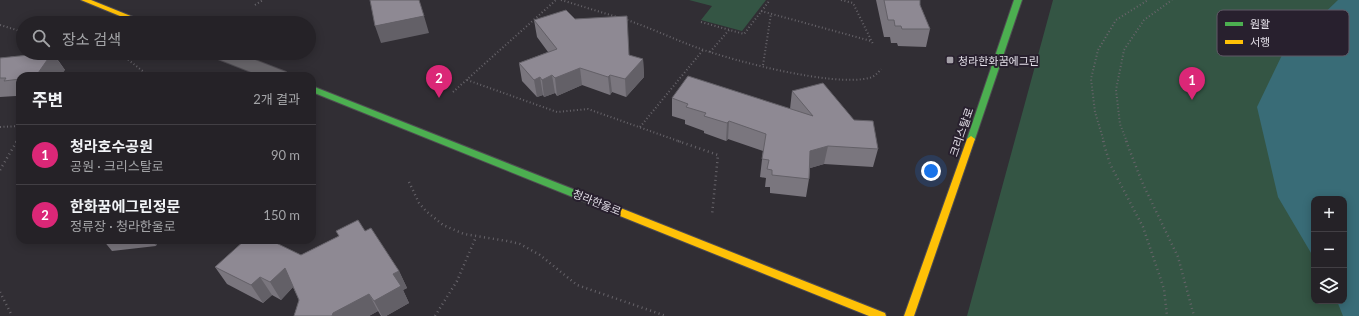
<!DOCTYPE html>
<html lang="ko">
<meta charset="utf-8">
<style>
body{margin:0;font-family:Lato,"Noto Sans KR",sans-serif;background:#2d2a2f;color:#f1f3f6}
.controls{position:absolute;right:12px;bottom:12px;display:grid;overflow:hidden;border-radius:8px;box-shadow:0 2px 10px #0003}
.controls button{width:36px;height:36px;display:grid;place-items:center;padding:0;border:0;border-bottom:1px solid #423f44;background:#252227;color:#f1f3f6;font:20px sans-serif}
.you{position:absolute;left:931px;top:171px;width:14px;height:14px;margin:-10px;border:3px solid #fff;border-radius:50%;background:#1a73e8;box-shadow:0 0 0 6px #1a73e833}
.badge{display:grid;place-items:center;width:26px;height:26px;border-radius:50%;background:#db2777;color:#fff;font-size:13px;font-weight:700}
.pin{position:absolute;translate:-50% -33px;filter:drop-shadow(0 1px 2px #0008)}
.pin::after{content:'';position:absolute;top:21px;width:14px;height:12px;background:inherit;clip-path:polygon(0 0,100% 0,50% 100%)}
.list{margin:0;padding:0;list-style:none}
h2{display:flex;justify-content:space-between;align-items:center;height:52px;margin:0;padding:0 16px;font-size:17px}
h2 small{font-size:13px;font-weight:400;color:#a3a4a7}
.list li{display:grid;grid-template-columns:26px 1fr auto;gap:12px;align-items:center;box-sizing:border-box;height:60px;padding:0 16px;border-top:1px solid #423f44}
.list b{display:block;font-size:15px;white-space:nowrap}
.list p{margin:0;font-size:13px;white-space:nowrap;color:#a3a4a7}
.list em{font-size:13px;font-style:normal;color:#a3a4a7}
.icon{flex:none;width:22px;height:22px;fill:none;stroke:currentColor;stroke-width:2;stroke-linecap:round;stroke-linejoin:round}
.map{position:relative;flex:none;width:1359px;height:316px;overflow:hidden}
.search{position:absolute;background:#252227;box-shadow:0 2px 10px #0003;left:16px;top:16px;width:300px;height:44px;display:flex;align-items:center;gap:10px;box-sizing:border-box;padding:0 14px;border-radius:22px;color:#a3a4a7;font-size:15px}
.panel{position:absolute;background:#252227;box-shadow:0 2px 10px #0003;left:16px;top:72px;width:300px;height:172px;border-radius:12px}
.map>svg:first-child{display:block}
</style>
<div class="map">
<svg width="1359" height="316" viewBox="0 0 1359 316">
<rect width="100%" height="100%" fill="#312e34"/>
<path fill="#345544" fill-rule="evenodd" d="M689,0H766L742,31L701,20L712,6Z
M1053,0H1359V316H967ZM1314,199H1344V301H1314Z"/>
<path fill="#396c77" d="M1338,0H1359V316H1343L1337,301H1344V199H1314V258L1278,197L1257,107L1283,53Z"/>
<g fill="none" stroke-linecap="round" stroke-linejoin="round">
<defs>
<path id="street" d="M211,53H237L286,72L289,76H261L213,57Z"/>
<path id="fast" d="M1014,0H1022L975,139L974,141H968L967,139Z
M312,86L621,208L623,211L621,214H615L312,92Z"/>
<path id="slow" d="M81,0H91L148,23H137Z
M971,136L975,139L914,316H904L967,139Z
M618,207L885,313L886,316H869L615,214L613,211L615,208Z"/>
</defs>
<use href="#street" stroke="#4e4b51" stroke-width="2"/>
<use href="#fast" stroke="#4e4b51" stroke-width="2"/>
<use href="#slow" stroke="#4e4b51" stroke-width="2"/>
<path stroke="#67646a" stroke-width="2" stroke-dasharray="1 2.5" stroke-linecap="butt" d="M561,0L617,17
M841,0L853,3L873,44
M255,5L263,0
M761,11L871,41
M624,19C649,27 673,39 698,48C734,61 833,87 869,78C874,77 878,73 881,69
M701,22L744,34L770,0
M0,25L23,32
M710,52L729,30
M112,53L126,58L149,76
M763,65L771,14
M467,80L557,112L588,109L681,142
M453,92L556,0
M0,127L20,126
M640,127L703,50
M16,142L20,135
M1104,142L1095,112L1091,79L1098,50L1116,20L1148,0
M1127,142L1120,124L1116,90L1124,50L1144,20L1172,0"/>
<path stroke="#67646a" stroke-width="2.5" stroke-dasharray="1 3.5" stroke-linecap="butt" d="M678,141L718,155L712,215
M1103,141L1110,164L1143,227L1164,289L1167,316
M1126,141L1142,182L1178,257L1194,316
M0,170L17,141
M409,182L419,203L426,211L443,225L464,234L507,241L520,244L540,255L577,285L666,316
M0,292L12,316
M435,316L457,281L476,237"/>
<use href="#street" fill="#69666b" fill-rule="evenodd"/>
<use href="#fast" fill="#4caf50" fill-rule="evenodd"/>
<use href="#slow" fill="#ffc107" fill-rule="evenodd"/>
</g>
<path fill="#7a767e" d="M876,0H920V5L930,29L926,47L898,46L897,43H891L890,37H884Z
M575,19L629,55L643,59L644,77L626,97L612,92L610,95L582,85L557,96L555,93L544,97L543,95L537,97L522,81L519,63L548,52L537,37L534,20Z
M48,53H53L65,70L20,76V98H18L16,96L0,97V58Z
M792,91L878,149L873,167L824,164L810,168L809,179L806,197L770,193V187H765L766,178L760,177L763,151L728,139L726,141L704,133V131L685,124V120L672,116V98L790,109Z
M336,231H365L399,271L407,288L403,290L409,303L386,316H381L378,311L369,316H294L299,300L293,287L281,300L272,295L263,303L227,284L215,267L301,255L339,236Z
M103,240H158L156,246L112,251Z"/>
<path fill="#636067" d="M424,16L429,33L381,43L375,26Z
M52,53L65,70L61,76H36Z
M643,59L644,77L626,97L625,79Z
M580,68L582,85L557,96L555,78Z
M552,75L555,93L544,97L542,80Z
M610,75L612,92L610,95L608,77Z
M540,77L543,95L537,97L534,80Z
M729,121L728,139L726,141L727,123Z
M828,146L824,164L807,169L810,151Z
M152,240H158L156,246Z
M285,268L295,285L281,300L270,282Z
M399,271L407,288L403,290L409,303L386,316H382L374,301L393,274Z
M260,277L272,295L263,303L251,285Z
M369,294L378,311L369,316H332L333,313Z"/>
<path fill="#8e8993" stroke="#636067" d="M370,0H419L424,16L375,26Z
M884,0H920V5L930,29H902L901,26H895L894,20H888Z
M566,10L575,19L627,16L629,55L643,59L625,79L610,75L608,77L580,68L555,78L552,75L542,80L540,77L534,80L519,63L557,49L534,20Z
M48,53H52L36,76H20V79L4,81L6,78H0V58Z
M688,76L813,116L792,91L823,83L854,120L873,121L878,149L828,146L810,151L809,179L772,175V170L767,169L769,160L762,159L766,134L729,121L727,123L704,116L706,113L686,107L688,104L672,98Z
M358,220L365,231L371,228L399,271L393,274L401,286L374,301L369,294L333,313L332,316H294L299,300L285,268L270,282L260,277L251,285L215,267L245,240H270L301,255L339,236L336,231Z"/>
<rect fill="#a5a1a9" stroke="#28202e" stroke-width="1.5" x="946" y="56" width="8" height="8" rx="2"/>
<g text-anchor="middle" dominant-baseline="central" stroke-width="4" stroke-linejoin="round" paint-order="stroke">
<g font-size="11" fill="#e3dfe8" stroke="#28202e" text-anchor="start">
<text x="958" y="60">청라한화꿈에그린</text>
</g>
<g font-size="11" fill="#e3dfe8" stroke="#28202e">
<text transform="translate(961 132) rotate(-71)">크리스탈로</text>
<text transform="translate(597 202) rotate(22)">청라한울로</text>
</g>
</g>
<rect x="1217" y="10" width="132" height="46" rx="6" fill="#28202e" stroke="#605966" stroke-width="1"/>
<rect x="1225" y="22" width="18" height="4" fill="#4caf50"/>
<rect x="1225" y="40" width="18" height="4" fill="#ffc107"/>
<g font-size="11" fill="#e3dfe8">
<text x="1250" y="28">원활</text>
<text x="1250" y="46">서행</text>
</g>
</svg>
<div class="controls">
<button>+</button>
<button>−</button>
<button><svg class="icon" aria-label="layers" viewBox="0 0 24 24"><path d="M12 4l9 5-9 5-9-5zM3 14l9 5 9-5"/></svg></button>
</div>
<div class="you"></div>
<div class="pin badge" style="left:1192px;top:100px">1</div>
<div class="pin badge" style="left:439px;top:98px">2</div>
<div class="search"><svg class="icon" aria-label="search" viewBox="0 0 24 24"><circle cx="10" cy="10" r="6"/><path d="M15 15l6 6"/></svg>장소 검색</div>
<section class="panel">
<h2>주변<small>2개 결과</small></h2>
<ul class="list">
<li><span class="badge">1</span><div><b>청라호수공원</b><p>공원 · 크리스탈로</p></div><em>90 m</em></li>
<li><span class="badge">2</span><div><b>한화꿈에그린정문</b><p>정류장 · 청라한울로</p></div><em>150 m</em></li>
</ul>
</section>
</div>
